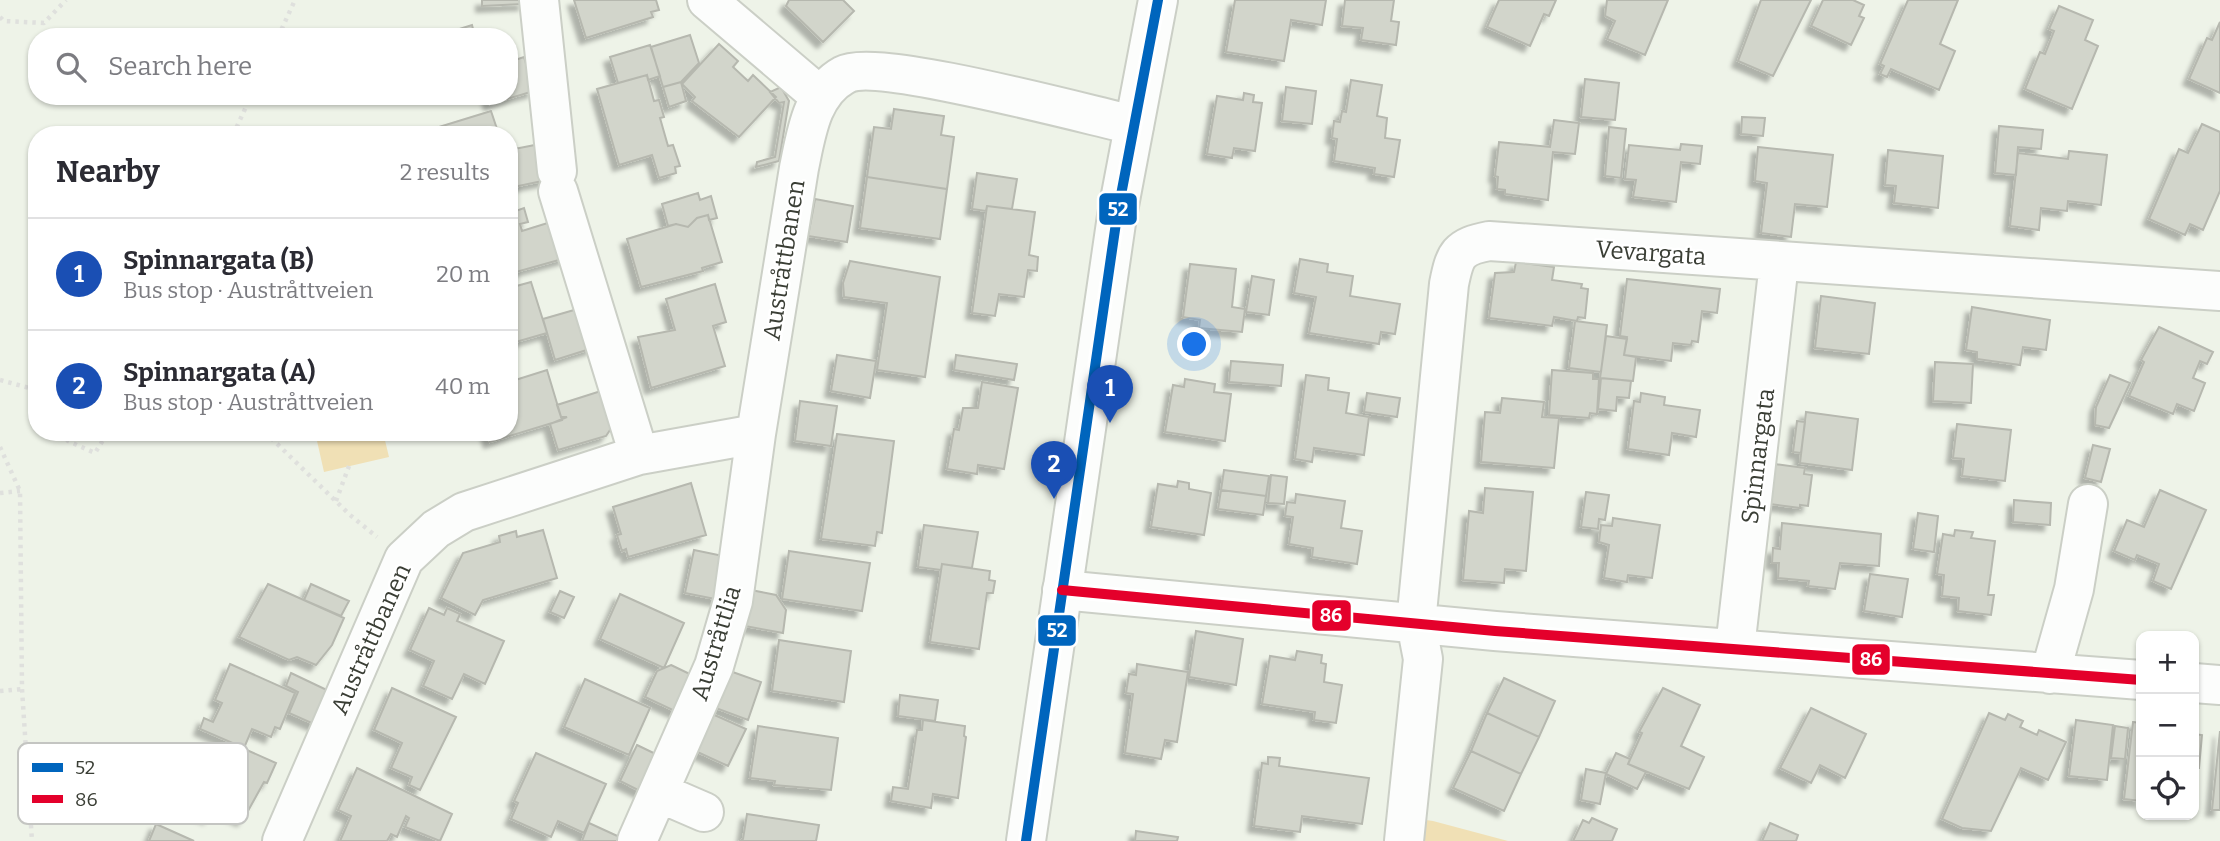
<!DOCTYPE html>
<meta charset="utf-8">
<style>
body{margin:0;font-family:Bitter,serif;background:#f7f7f7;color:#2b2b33}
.controls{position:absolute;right:21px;bottom:21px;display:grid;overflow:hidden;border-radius:14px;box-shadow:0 2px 5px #0004}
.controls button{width:63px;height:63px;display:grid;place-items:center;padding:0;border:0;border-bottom:2px solid #e1e1e2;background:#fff;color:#2b2b33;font:35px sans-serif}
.you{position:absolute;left:1195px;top:345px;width:24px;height:24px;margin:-18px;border:5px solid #fff;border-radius:50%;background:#1a73e8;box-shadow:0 0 0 10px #1a73e833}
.badge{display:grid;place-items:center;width:46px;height:46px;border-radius:50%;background:#0f766e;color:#fff;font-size:23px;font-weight:700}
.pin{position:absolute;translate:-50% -58px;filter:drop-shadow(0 2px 4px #0008)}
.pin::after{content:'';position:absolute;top:37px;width:24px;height:21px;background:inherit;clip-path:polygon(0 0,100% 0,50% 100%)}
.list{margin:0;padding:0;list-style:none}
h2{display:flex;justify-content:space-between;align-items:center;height:91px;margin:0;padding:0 28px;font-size:30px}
h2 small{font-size:23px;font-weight:400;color:#7c7c81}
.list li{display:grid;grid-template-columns:46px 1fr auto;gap:21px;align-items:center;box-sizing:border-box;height:112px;padding:0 28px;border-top:2px solid #e1e1e2}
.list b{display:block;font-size:26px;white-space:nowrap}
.list p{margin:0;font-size:23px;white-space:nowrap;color:#7c7c81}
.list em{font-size:23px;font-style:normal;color:#7c7c81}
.icon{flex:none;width:38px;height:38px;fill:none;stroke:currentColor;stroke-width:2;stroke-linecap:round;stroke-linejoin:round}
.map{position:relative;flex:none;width:2220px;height:841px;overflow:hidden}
.search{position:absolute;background:#fff;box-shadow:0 2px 5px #0004;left:28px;top:28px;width:490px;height:77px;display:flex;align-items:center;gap:18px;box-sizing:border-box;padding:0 24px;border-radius:28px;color:#7c7c81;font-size:26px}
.panel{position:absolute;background:#fff;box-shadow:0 2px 5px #0004;left:28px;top:126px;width:490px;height:315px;border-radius:28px}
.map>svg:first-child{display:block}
</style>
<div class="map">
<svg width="2220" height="841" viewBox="0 0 2220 841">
<defs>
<filter id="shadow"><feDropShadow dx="-6" dy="6" stdDeviation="2" flood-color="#0004"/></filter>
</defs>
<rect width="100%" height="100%" fill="#eef3e8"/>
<path fill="#f0e0b5" d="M315,432H383L389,457L324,472Z
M1426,820L1433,821L1508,841H1418L1419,825Z"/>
<path fill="#d2d5cb" stroke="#b6b8af" stroke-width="2" filter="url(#shadow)" d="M482,0H524V4L482,6Z
M574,0H656L659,10L651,12L653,17L586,38Z
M789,0H843L854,11L823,42L786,6Z
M1235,0H1326L1322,25L1291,20L1284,61L1226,52Z
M1345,0H1394L1391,21L1399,22L1396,45L1361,40L1363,28L1342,26Z
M1499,0H1556L1549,16L1544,14L1530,46L1487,27Z
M1607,0H1668L1645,55L1607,39L1615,21L1605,16Z
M1761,0H1811L1773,76L1738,61Z
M1823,0H1853L1864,5L1859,16L1864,18L1851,45L1811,26Z
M1908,0H1958L1940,44L1955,51L1939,90L1891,69L1887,77L1880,74L1884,66L1880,64Z
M2059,6L2093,20L2085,40L2098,46L2072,109L2025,89L2040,52L2045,54L2054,31L2049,29Z
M2220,22V93L2189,79L2207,38L2212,40Z
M472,25L475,37L437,36Z
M690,35L699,63L681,82L663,87L651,47Z
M719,44L738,61L733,67L748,81L753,75L776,97L739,137L692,101L695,97L682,84Z
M650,45L660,76L648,80L647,75L618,83L610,57Z
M524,57L534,91L490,104L488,96H509V62Z
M647,75L654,101L659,100L664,117L660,118L668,146L673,145L680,166L675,167L676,173L659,178L652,155L619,165L597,89Z
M1585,79L1619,83L1615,120L1581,117Z
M1351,80L1382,85L1377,116L1387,118L1385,138L1400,140L1394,177L1374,174L1375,168L1334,161L1337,139L1332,138L1334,121L1340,122L1342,111L1346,112Z
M681,82L686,101L669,107L663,87Z
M781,87L789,101L779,161L756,167L757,162L775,157L784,102L779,103L770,92Z
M1286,87L1316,91L1312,124L1282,121Z
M1244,93L1254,95L1253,102L1262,103L1255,151L1234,148L1232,158L1207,154L1217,96L1243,100Z
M894,109L944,116L941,135L954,137L947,189L867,177L874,127L891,129Z
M491,111L499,135H413Z
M1742,117L1765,118L1763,136L1741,134Z
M1554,120L1579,123L1575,154L1553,152L1548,200L1505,194V190L1497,189L1498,177L1495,176L1499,142L1550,147Z
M2202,124L2220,132V191L2203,230L2190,224L2185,235L2149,219L2179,149L2188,153Z
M1999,126L2043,130L2041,149L2018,147L2016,175L1995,173Z
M1609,127L1626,129L1621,178L1605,176Z
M540,144L547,180L509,188V150Z
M1681,144L1702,146L1700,164L1681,162L1676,202L1633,197L1636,180L1625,179L1629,145L1680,150Z
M1758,147L1833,155L1827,207L1795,204L1791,237L1761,233L1767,183L1755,181Z
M1888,150L1943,156L1938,208L1894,203L1896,186L1885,185Z
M2069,151L2107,155L2101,205L2068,201L2067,211L2041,208L2039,230L2010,226L2018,153L2068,159Z
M977,173L1017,179L1012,209L987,206L986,211L972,209Z
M867,177L947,189L940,239L860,228Z
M698,193L700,200L711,196L717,218L709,220L708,215L697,218L688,227L676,224L668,226L662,204Z
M512,197L516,211L524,208L528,222L520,224L522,231L554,221L566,258L509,274V198Z
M815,199L853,206L847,242L808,236Z
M987,206L1035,212L1029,255L1038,257L1037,271L1028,270L1024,297L999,294L995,316L972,313Z
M708,215L722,262L702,268L703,271L641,287L627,239L676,224L688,227L697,218Z
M1300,259L1328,264L1327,272L1353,276L1350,296L1400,304L1395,334L1381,332L1379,344L1309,333L1316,297L1294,293Z
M850,261L940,277L925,377L877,370L887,303L844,297L843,283Z
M1516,262L1554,267L1552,280L1582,284L1581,288L1588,289L1585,318L1578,317L1577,321L1554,317L1552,326L1489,318L1495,273L1514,272Z
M1190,264L1236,269L1232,307L1245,309L1242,332L1199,328L1200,320L1183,317Z
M1252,276L1274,280L1269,315L1246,312Z
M1627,279L1720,289L1717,313L1702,311L1698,342L1692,341L1691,345L1673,343L1671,361L1624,355L1627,337L1620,336Z
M531,282L547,333L509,344V288Z
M715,284L726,322L713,326L725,366L651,388L638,337L675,330L666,299Z
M1821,296L1875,303L1869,354L1815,348Z
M1972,307L2050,320L2046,350L2023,347L2020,365L1977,359V352L1966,350Z
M581,308L593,348L555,360L543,319Z
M1575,321L1607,325L1601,372L1569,368Z
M2159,327L2213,352L2207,364L2200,361L2193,378L2205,383L2194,411L2177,404L2173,414L2129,396L2144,362L2141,360Z
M1606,336L1627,339L1624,355L1636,357L1633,381L1600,378Z
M837,355L876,361L870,398L831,391Z
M956,355L1017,364L1014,380L954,370Z
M1231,361L1283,365L1281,386L1229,382Z
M1935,362L1973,364L1971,403L1933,401Z
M547,370L562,420L490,442L487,432H509V382Z
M1552,370L1593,373V379H1599L1597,414L1590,413L1589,418L1549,415Z
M1306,375L1329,378L1328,390L1349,393L1346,413L1369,417L1364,455L1314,448L1312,462L1295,459Z
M2110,375L2130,383L2109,428L2095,425L2096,407Z
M1601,378L1631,381L1629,398L1617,397L1616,411L1598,409Z
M1185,379L1215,384L1214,392L1231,394L1225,441L1165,432L1173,385L1184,387Z
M982,382L1018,388L1004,469L978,465L977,474L947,469L954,429L959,430L963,408H978Z
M604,390L614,424L606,436L558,450L550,424L567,417H561L557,405Z
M1367,393L1400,398L1397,417L1364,412Z
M1641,393L1665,397L1664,405L1700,410L1696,437L1672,433L1669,455L1628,449L1634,401L1640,402Z
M1502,398L1544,402L1542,417L1559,418L1554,468L1481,462L1485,412L1500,413Z
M800,401L837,406L831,446L795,441Z
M1806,412L1858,419L1852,470L1800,463Z
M1797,421L1805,422L1801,453L1793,452Z
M1957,424L2011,430L2005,481L1962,476L1964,459L1953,458Z
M837,434L894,441L882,533L877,532L875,546L821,539Z
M2093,445L2110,449L2101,482L2085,478Z
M1767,463L1805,468L1804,474L1812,475L1808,506L1800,505V508L1762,503Z
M1224,470L1269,476L1266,496L1221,490Z
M1271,475L1287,477L1284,504L1268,503Z
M1178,481L1189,483V489L1211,493L1204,535L1151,527L1158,484L1177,487Z
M691,483L706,535L628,557L626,549L622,551L617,535L621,534L613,507Z
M1485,488L1533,492L1526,571L1505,569L1504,583L1463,580L1469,511L1483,513Z
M1221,490L1266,496L1263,515L1218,509Z
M2160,490L2206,510L2171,589L2153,581L2159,564L2137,555L2135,560L2114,551L2127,520L2144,527Z
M1586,492L1609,495L1605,520L1599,519L1598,529L1581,527Z
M1296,494L1345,501L1341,528L1362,531L1357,564L1312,557L1313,548L1289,544L1293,517L1285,516L1287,502L1295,503Z
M2014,500L2051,503L2050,525L2013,522Z
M1918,513L1938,516L1934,552L1913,549Z
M1613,518L1660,525L1652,578L1628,575L1627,582L1604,578L1609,545L1599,542L1601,525L1612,526Z
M1782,523L1881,534L1879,566L1840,563L1835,589L1808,586L1809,581L1778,578L1779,563H1772L1773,548L1780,549Z
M924,525L978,532L972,568L942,564L941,570L918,567Z
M543,530L557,578L483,600L475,615L441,598L463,553L500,542L499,536L516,531L517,537Z
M1955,530L1973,532L1971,538L1995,541L1988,595H1994L1991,615L1958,611L1959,598L1942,596L1944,575L1937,574L1943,534L1954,536Z
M694,550L728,557L720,600L685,593Z
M789,551L870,563L862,611L782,599Z
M942,564L990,571L989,580L995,581L993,593H987L979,649L930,642Z
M1870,574L1908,579L1902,617L1864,611Z
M268,584L344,618L332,645L316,665L297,657L289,660L239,637Z
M311,584L349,601L341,616L304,600Z
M751,590L776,595L786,610L783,633L745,626Z
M560,591L574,597L564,618L550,612Z
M620,594L684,623L664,668L600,639Z
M429,608L444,615L447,608L460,614L457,621L504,641L485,684L464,674L452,699L423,686L434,661L410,650Z
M1196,631L1243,639L1236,685L1189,677Z
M779,640L851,651L844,702L772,691Z
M1297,651L1322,655L1321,663L1326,664L1324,682L1342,685L1336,723L1314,720L1315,712L1262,704L1270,656L1295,660Z
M230,664L295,693L280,729L275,727L271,737L252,729L244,748L200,729L204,718L213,722L222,703L215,700Z
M1137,664L1188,672L1177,742L1165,740L1161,759L1125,753L1133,694L1126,693L1129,674L1136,675Z
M671,665L696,677L679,713L645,697L657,671Z
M727,670L761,682L748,720L713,707Z
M291,673L331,692L316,725L289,713L298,692L286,686Z
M1504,678L1555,701L1539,737L1487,713Z
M585,679L650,708L629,755L564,727Z
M392,688L456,717L420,790L409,785L412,777L391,768L402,743L374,730Z
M1663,688L1700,705L1681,746L1704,757L1689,789L1628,764L1642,733L1639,732Z
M900,695L938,700L935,721L898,716Z
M1811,708L1866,734L1845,778L1820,765L1811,783L1780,768Z
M710,713L746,729L728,766L693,750Z
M1487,713L1539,737L1521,774L1471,751Z
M1989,713L2005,720L2008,714L2023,721L2020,727L2037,735L2039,730L2066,742L2048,780L2021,768L1991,831L1962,828L1942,819Z
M923,720L965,726L964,736L966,737L958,798L933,794L931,808L891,801L893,787L908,789L917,730H922Z
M2076,720L2113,725L2107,780L2069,776Z
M2133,722L2141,723V801L2124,799Z
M758,726L838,738L831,790L774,785L775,781L750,778Z
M2115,726L2128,728L2125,759L2111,758Z
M2220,731V810H2212Z
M2194,734L2202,735L2199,768H2194Z
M637,745L666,759L648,795L620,781Z
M240,747L276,763L267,783L264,782L243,820L214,807L209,818L187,809L199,783L189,779L202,750L233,763Z
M1471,751L1521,774L1504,811L1453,788Z
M536,753L606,784L584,833L558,821L551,837L511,819L518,803L514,801Z
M1616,753L1630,759L1628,764L1646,772L1637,789L1606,774Z
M1268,757L1280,758L1279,766L1369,778L1362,824L1302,816L1300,832L1254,826L1262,763L1268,764Z
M357,768L452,814L440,841L405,827L409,818L406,816L397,837L391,834L387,841H340L351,816L338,810Z
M1586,769L1606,773L1600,804L1581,800Z
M747,814L819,825L816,841H740L743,839Z
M1592,818L1617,829L1612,841H1573L1583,820L1589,823Z
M589,823L624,839L623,841H582Z
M1770,823L1798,835L1796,841H1762Z
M156,824L194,841H149Z
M1136,831L1178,837L1177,841H1135Z"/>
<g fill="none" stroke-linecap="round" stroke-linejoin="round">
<defs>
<path id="minor" d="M539,0L557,171
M707,0L820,96
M558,191L639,455
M1062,590L1495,631L2141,680
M1735,648L1779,263
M2050,674L2074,589L2088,504
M2194,683L2220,685
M660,793L704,812
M282,841L404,559L436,529L464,512L639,455L756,434
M637,841L714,666L733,601L756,434L799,168C806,135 811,93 844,75C875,57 1088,115 1134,125
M1404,841L1423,659L1416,623L1449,284C1455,254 1458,247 1489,241L2220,291"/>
<path id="major" d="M1026,841L1117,216L1158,0"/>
</defs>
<use href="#minor" stroke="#cbcfc6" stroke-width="42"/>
<use href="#major" stroke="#cbcfc6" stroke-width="42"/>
<path stroke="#dfe0dd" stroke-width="4.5" stroke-dasharray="3.5 5" stroke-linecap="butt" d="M0,17L4,21L44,23L66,0
M278,37L295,0
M233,135L251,96
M0,380L33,389L37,394
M62,432L68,441L95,453L108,432
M265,432L350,515L377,537
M0,447L20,491L22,689L32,841
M0,493L20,491
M336,501L349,466
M0,691L22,689"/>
<use href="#minor" stroke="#fcfdfc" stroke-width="38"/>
<use href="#major" stroke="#fcfdfc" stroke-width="38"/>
<defs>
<path id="bus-1" d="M1026,841L1117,216L1158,0"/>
<path id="bus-2" d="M1062,590L1495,631L2141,680"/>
</defs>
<use href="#bus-1" stroke="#fff" stroke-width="16"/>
<use href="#bus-2" stroke="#fff" stroke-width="16"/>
<use href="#bus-1" stroke="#0065bd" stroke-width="10"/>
<use href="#bus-2" stroke="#e4002b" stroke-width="10"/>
</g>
<g text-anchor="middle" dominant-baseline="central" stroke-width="5" stroke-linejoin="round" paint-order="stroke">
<g font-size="24" fill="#3a3e35" stroke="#fff">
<text transform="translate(1651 253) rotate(4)">Vevargata</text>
<text transform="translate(784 260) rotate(-81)">Austråttbanen</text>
<text transform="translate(1758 456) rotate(-83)">Spinnargata</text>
<text transform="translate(371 639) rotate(-66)">Austråttbanen</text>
<text transform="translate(716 643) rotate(-73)">Austråttlia</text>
</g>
</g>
<rect x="18" y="743" width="230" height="81" rx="10" fill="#fff" stroke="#c4c5c2" stroke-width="2"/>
<rect x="32" y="763" width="31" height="9" fill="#0065bd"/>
<rect x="32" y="795" width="31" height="8" fill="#e4002b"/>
<g font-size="19" fill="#3a3e35">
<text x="75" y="774">52</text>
<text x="75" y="806">86</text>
</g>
<g stroke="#fff" stroke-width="2.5">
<rect x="1098" y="192" width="40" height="34" rx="7" fill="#0065bd"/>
<rect x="1311" y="599" width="41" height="33" rx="7" fill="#e4002b"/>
<rect x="1037" y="614" width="40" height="33" rx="7" fill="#0065bd"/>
<rect x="1851" y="643" width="40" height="33" rx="7" fill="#e4002b"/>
</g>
<g font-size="19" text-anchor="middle" font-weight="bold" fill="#fff">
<text x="1118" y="216">52</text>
<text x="1331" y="622">86</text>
<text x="1057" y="637">52</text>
<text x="1871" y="666">86</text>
</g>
</svg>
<div class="controls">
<button>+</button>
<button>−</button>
<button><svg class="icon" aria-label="locate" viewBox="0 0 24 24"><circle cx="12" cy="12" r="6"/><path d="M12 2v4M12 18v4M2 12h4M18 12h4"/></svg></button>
</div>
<div class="you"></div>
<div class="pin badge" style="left:1110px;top:423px;background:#1a4fb4">1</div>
<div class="pin badge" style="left:1054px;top:499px;background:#1a4fb4">2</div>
<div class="search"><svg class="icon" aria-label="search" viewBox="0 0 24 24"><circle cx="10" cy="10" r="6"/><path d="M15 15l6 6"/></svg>Search here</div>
<section class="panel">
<h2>Nearby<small>2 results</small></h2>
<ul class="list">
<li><span class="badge" style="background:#1a4fb4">1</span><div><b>Spinnargata (B)</b><p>Bus stop · Austråttveien</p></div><em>20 m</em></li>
<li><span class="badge" style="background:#1a4fb4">2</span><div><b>Spinnargata (A)</b><p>Bus stop · Austråttveien</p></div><em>40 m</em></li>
</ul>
</section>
</div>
